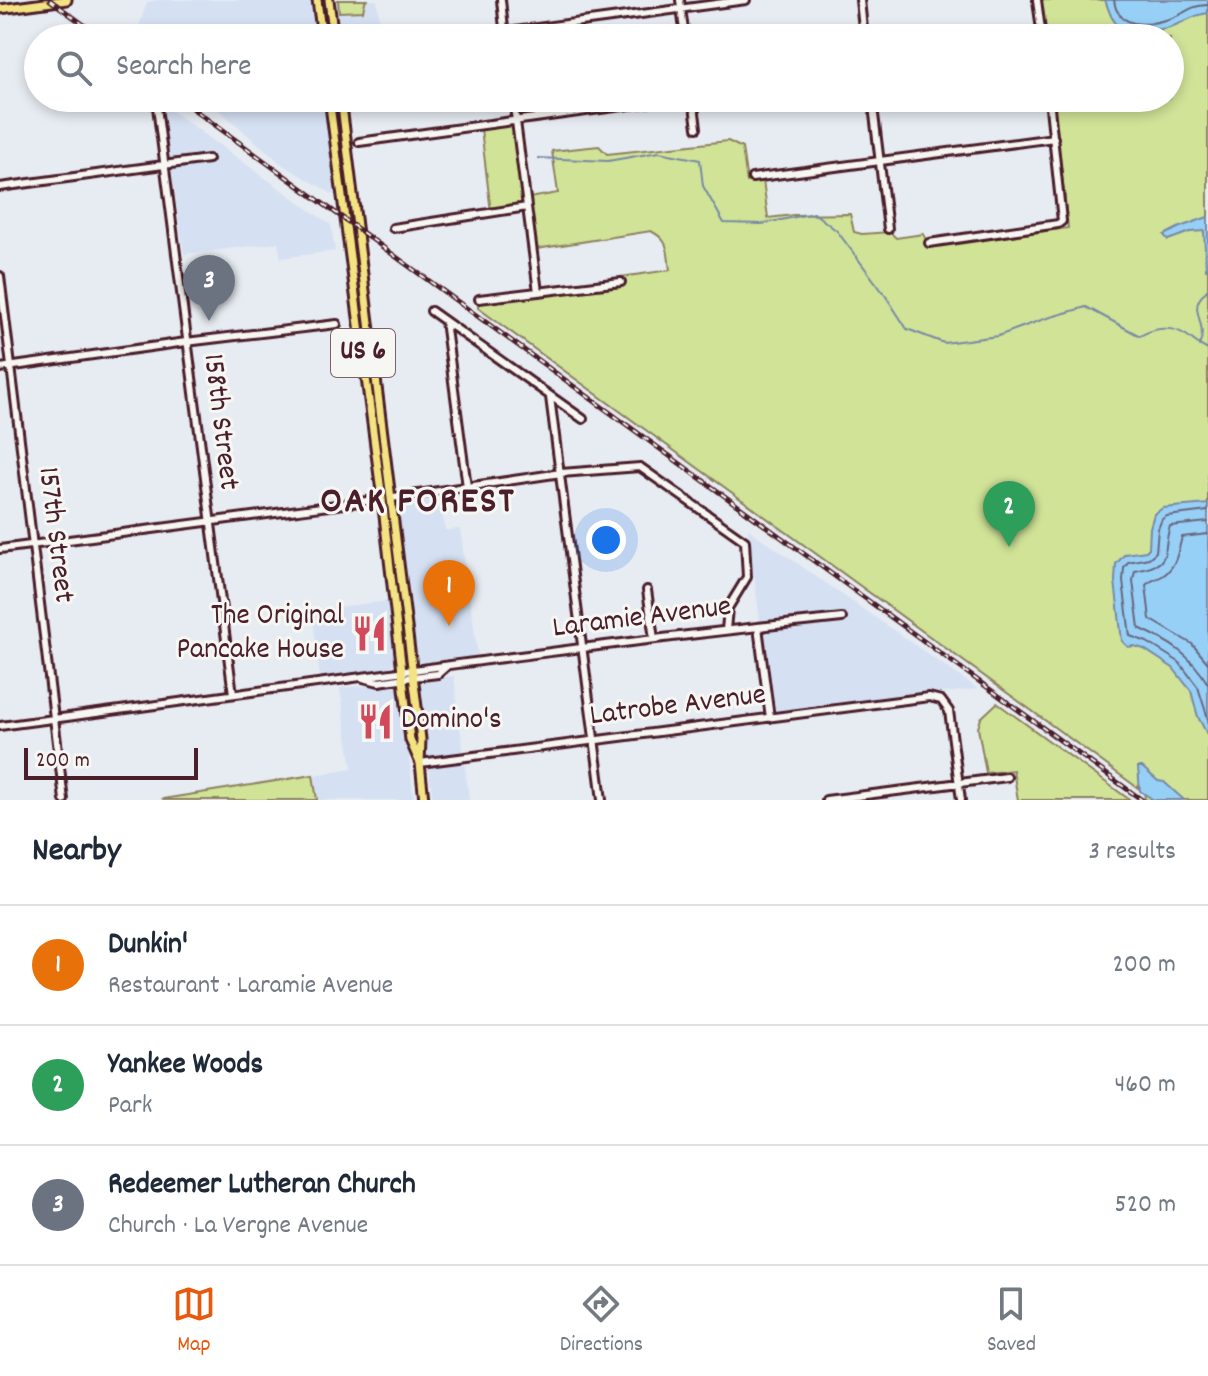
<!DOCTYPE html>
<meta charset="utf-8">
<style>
body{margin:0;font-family:Dekko,sans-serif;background:#f2f2f3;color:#1f2937}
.scale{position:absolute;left:24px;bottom:20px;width:174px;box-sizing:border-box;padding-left:8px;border:4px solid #4a1f2b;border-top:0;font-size:22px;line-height:28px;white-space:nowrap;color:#4a1f2b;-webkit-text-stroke:6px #f6f6f2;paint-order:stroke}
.you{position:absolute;left:606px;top:540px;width:28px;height:28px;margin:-20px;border:6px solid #fff;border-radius:50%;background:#1a73e8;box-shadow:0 0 0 12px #1a73e833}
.badge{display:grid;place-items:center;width:52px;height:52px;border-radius:50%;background:#ea580c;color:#fff;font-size:26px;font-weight:700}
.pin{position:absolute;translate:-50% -66px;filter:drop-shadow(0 2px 4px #0008)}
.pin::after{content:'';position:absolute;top:42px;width:28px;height:24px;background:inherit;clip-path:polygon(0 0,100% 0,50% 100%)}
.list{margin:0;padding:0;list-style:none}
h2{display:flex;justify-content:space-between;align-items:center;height:104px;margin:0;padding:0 32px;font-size:34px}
h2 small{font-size:26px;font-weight:400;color:#747a83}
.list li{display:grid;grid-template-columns:52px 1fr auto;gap:24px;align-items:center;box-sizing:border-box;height:120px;padding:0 32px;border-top:2px solid #e0e1e3}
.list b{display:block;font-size:30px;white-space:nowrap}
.list p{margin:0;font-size:26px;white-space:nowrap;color:#747a83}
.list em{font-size:26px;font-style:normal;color:#747a83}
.icon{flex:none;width:44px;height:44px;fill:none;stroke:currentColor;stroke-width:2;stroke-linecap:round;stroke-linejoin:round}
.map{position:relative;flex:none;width:1208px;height:800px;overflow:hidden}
.search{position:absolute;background:#fff;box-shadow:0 4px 12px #0003;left:24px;right:24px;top:24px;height:88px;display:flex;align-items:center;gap:20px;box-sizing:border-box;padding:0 28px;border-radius:44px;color:#747a83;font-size:30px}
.sheet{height:464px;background:#fff}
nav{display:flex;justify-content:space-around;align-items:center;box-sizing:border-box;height:112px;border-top:2px solid #e0e1e3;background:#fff;font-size:22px;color:#747a83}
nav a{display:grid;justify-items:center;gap:4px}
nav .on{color:#ea580c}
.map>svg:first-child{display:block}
</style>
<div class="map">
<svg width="1208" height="800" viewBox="0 0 1208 800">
<rect width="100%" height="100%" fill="#e7ecf2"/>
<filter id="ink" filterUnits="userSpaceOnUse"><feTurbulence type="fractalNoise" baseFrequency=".0125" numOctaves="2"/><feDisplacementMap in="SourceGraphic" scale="16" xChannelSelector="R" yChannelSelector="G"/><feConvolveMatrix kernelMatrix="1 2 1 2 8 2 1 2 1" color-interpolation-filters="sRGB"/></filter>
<g filter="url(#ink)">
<path fill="#d5e0f2" d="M159,0H311L316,38H135L147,2Z
M335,0H377L382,38H338Z
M205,98H323L336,196L283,165Z
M162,104L331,225L335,251L281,258L278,243L184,254Z
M439,494L445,530L460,529L478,656L426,663L419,662L415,658L413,653L394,502L397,500Z
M748,529L978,689L772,713Z
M389,601L396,658L392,666L386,669L320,677L312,610Z
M454,676L469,800H433L418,691L420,684L425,680Z
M388,684L397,686L401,693L414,800H317L313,775L352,769L340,688Z"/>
<path fill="#d0e397" stroke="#8d8161" stroke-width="2" d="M338,0H367L365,2L363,11L339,12Z
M1041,0H1208V800H1145L1144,789L1138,786V788L478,308V302L620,287L621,277L670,270C667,250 670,241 651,231L536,249L529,198L558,193L552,151L599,146L607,154L728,141L742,148L747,182L763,180L768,218L794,215L850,214L854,232L862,234L890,232L896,238L923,234L930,247L1068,228L1053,98H1170V38H1046Z
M508,126L513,128L523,201L521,206L491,212L481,129Z
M997,703L1130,800H1018L1013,770L986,773L978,728L981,718Z
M313,775L317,800H164L163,799Z"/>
<path fill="#97d0f7" stroke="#7889a5" stroke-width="2" d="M1105,0H1208V13C1194,15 1190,19 1178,24C1165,30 1133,35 1121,28C1111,21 1109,10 1105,0Z
M1208,217V269H1206L1204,231L1190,232L1168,240L1164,235L1180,227Z
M1208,504V736L1198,717L1191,691L1173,668L1144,649L1134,646L1128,647L1122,641L1115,581L1116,564L1125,554L1146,551L1149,548L1150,528L1154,514L1163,508Z
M1138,767H1142L1158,781L1164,782L1184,800H1154L1140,791Z"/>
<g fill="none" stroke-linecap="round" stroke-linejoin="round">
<path stroke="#69667d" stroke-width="2" d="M1114,0C1115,4 1115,9 1118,12C1128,30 1157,23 1172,18C1188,12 1188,6 1208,5
M1208,511L1167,516L1162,519L1158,529L1156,552L1149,558L1128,562L1124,568L1123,581L1130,636L1147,642L1179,662L1198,687L1208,719
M1208,522L1170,526C1161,555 1174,564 1135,571L1133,581L1139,628C1170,642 1190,654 1208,684
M1208,534L1182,537C1178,551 1177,565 1164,575C1158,579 1151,580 1146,585L1150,619L1192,644L1208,663"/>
<path stroke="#7889a5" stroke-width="2" d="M538,158L608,161L659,152L700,160L703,186L724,223L762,224L814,213L837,231L885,295L907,329L944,343L998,336L1044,319L1086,307L1140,336C1154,328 1171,325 1186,335C1194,340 1197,345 1208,350
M1199,346C1208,327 1192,313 1199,300C1200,298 1207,290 1208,289"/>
<defs>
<path id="minor" d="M501,0L505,38
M680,0L685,38
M860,0L864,38
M1037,0L1042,38
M462,38L746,0
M513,98L538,292
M693,98L697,128
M872,98L888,229
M157,107L233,694
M359,142L681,98
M752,178L1054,138
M0,187L208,159
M393,228L527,207
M929,243L1058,224L1062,221L1049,98
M0,276L64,800
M479,299L621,282
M431,311L583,419
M445,321L467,487
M0,368L186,342L337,324
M550,397L602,800
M391,498L561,473L640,467L745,541L747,577L728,608L726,630
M0,549L382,499
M647,590L654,639
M758,627L770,718
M363,678L379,682L413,677L438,674L447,666
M0,726C281,689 560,647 842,618
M420,763L929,697L941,700L949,711L961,800
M826,800L1007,777"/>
<path id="major" d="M317,0L322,38
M329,0L334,38
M0,9L67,0
M329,98L382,499L410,740L419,761
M341,98L421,739L420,763L424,800"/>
</defs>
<use href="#minor" stroke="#4a1f2b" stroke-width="12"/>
<use href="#major" stroke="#4a1f2b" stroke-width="13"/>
<use href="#minor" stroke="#f6f6f2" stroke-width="6"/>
<use href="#major" stroke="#f4e382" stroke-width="7"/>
<defs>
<path id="rail" d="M50,0L102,38
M178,98L1142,800"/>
</defs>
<use href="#rail" stroke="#4a1f2b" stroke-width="5"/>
<use href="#rail" stroke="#f6f6f2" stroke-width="2" stroke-dasharray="6" stroke-linecap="butt"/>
</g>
</g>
<defs>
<symbol id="restaurant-bare" viewBox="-9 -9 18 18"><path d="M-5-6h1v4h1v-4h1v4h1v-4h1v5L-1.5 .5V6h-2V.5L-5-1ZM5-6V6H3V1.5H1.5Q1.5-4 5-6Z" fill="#d1495b" stroke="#f6f6f2" stroke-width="2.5" paint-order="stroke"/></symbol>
</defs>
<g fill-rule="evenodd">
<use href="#restaurant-bare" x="344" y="608" width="51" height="51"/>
<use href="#restaurant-bare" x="350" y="696" width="51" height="51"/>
</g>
<g text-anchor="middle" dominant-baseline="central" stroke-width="6" stroke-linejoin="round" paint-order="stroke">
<rect fill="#f6f6f2" stroke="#7e6067" stroke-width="2" x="331" y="329" width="64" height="48" rx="6"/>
<g font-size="28" font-weight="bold" fill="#4a1f2b">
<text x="363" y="353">US 6</text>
</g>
<g font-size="30" fill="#4a1f2b" stroke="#f6f6f2">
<text transform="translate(219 422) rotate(83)">158th Street</text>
<text transform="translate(54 535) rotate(83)">157th Street</text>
<text transform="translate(642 619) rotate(-7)">Laramie Avenue</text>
<text transform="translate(678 707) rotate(-7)">Latrobe Avenue</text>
</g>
<g font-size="30" fill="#4a1f2b" stroke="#f6f6f2" text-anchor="end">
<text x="344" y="617">The Original<tspan x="344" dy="34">Pancake House</tspan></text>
<text x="401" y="721" text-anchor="start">Domino's</text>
</g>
<g font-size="38" font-weight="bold" letter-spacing="2" fill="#4a1f2b" stroke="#f6f6f2">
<text x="418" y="503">OAK FOREST</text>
</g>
</g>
</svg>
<div class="scale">200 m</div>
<div class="you"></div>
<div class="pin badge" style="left:449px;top:626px;background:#e8710a">1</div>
<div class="pin badge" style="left:1009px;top:547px;background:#2e9e5b">2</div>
<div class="pin badge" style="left:209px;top:321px;background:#6b7280">3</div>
<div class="search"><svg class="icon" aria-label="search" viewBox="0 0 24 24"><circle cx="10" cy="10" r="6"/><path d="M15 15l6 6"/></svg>Search here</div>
</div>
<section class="sheet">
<h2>Nearby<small>3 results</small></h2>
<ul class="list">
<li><span class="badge" style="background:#e8710a">1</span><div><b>Dunkin'</b><p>Restaurant · Laramie Avenue</p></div><em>200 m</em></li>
<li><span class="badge" style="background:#2e9e5b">2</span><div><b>Yankee Woods</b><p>Park</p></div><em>460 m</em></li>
<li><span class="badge" style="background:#6b7280">3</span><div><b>Redeemer Lutheran Church</b><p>Church · La Vergne Avenue</p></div><em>520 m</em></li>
</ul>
</section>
<nav>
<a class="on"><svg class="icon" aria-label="map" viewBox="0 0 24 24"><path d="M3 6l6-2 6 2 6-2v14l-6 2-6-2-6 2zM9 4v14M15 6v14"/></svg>Map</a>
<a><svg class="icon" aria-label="directions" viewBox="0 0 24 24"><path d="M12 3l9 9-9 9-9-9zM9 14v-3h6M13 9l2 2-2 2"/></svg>Directions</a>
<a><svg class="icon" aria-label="saved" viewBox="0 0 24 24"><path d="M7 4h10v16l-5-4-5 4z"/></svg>Saved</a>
</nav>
